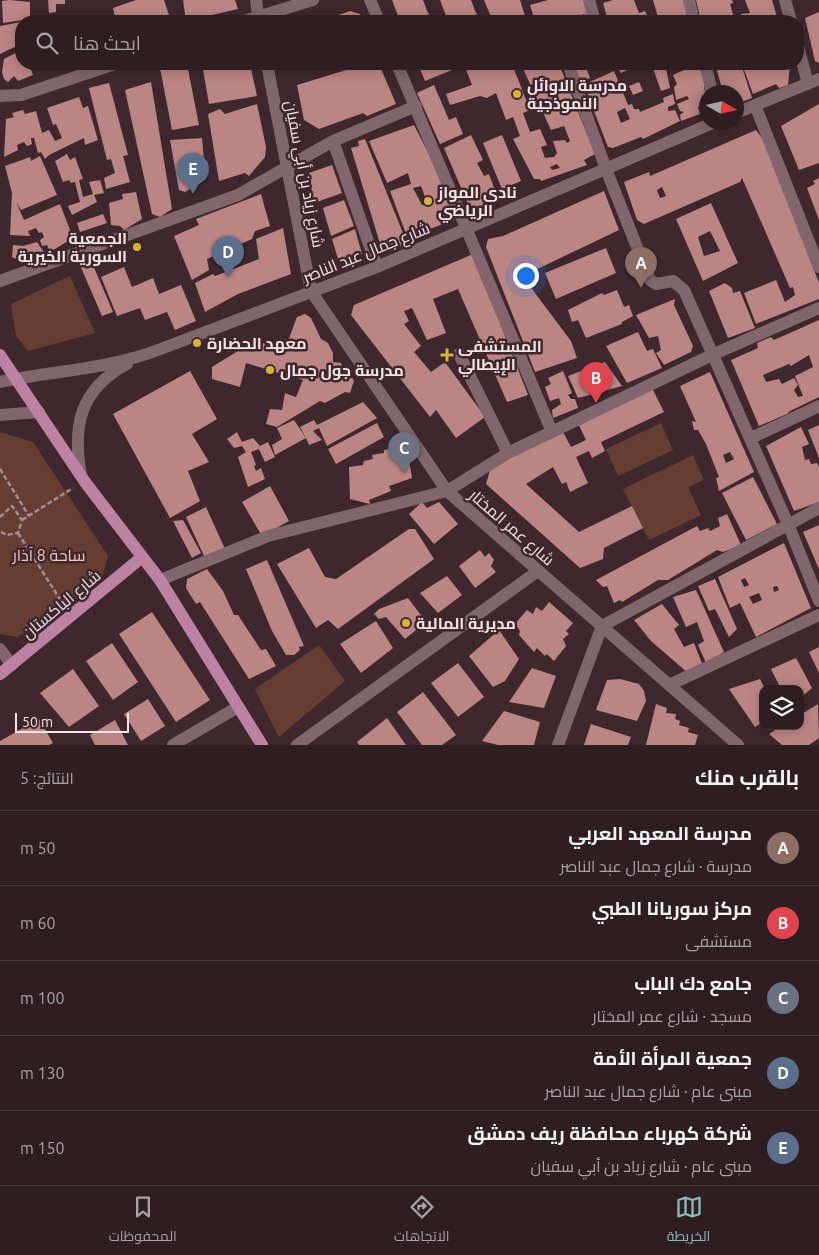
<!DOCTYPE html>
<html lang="ar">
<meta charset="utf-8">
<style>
body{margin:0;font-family:Ubuntu,Cairo,sans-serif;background:#3a2b2f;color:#f1f3f6;direction:rtl}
.controls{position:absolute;right:15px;bottom:15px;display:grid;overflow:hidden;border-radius:10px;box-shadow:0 2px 12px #0003}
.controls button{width:45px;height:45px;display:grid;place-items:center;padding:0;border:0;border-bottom:1px solid #493c40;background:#2e1e22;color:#f1f3f6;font:25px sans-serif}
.compass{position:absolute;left:699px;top:85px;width:45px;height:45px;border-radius:50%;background:#2e1e22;box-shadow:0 2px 12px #0003;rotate:99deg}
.scale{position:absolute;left:15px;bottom:12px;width:114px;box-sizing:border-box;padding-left:5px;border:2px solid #f3e4e7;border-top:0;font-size:14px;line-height:18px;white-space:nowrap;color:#f3e4e7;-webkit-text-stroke:4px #3e282e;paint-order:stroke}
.you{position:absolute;left:525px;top:275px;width:18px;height:18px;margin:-12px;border:4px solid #fff;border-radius:50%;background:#1a73e8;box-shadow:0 0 0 8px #1a73e833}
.badge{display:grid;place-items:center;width:32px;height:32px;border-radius:50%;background:#8bbbb9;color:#fff;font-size:16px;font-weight:700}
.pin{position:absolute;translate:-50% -41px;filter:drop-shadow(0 1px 2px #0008)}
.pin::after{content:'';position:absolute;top:26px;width:18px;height:15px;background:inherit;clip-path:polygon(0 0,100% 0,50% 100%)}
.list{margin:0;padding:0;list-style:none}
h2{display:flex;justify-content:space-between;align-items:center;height:65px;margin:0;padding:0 20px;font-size:21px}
h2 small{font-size:16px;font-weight:400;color:#a7a2a5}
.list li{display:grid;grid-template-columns:32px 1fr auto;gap:15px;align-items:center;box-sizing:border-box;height:75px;padding:0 20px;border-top:1px solid #493c40}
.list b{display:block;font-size:19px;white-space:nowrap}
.list p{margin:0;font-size:16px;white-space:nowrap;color:#a7a2a5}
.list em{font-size:16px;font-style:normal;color:#a7a2a5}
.icon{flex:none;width:28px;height:28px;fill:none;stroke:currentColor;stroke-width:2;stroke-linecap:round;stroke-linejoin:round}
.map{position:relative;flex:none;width:819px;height:745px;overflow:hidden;direction:ltr}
.search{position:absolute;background:#2e1e22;box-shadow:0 2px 12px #0003;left:15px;right:15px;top:15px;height:55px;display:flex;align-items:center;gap:12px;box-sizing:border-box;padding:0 18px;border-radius:20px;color:#a7a2a5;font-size:19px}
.sheet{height:440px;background:#2e1e22}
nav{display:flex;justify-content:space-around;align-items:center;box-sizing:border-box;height:70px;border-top:1px solid #493c40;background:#2e1e22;font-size:14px;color:#a7a2a5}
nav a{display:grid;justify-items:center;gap:2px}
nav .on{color:#8bbbb9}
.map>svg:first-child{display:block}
</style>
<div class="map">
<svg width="819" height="745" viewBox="0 0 819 745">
<rect width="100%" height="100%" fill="#3e282e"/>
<path fill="#663e31" d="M70,276L95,333L28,351L16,336L11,304Z
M661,423L673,450L618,476L606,449Z
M0,432L33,442L108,556L101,580L17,637L0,634Z
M693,455L704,480L688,487L701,515L649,540L623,489Z
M319,645L345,681L279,737L255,689Z"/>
<path fill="#bb8583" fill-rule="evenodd" d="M9,0L30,2V19L3,23L2,1Z
M48,0H65V4H56V12L49,13Z
M136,0H164L171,21H116L113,8Z
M183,0H235L238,9L186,21Z
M392,0H423L431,21H400Z
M440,0H471L479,21H448Z
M484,0H520L525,16L515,21H487L492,19Z
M548,0H584L590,21H571L588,13L563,21H554L552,19L535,21L530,5Z
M613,0H634L639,13L645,11L650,21H608L603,3Z
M653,0H683L690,21H659Z
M696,0H732L733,3L730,4L734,18L728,21H701Z
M745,0H772L778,21H742L741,14L750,13Z
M350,11L360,14L364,21H331L330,18Z
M819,12V63L815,61L805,18Z
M21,22V44L0,54V26Z
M21,50V64H29L33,75L18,81L14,76L8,82L4,79L2,72L4,59Z
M46,64H65L48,70Z
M187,64L199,125L172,130L160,68Z
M202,64H250L257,96L209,104Z
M298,64H321L299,70Z
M366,64H379L396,104L367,116L363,113L319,129L304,120L297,85Z
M418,64H450L452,70L425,81Z
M464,64H477L479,67L487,64H512L530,110L523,113L530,132L540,129L547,145L541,147L545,158L554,157L557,153L553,141L565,140L567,143L570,141L564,126L551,130L521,64H559L595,154L584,160L587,165L541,181L540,179H534L513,139L520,136L513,117L506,120L496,93L487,98L480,96L450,105L446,94L472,85ZM557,164L560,168L552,170L550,167Z
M573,64H595V69L587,70L590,78L581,82Z
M606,64H630L631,68L621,73L618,68L608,70Z
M654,64H665L670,88L661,91L652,65Z
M675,64H695L677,70Z
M697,64H702L706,103L698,107L700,114L681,121L680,115L684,112L680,111L677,104L689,99L687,96L676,100L674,87L677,84L673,75Z
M715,64H741L752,98L736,104V92H723Z
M742,64H790L788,85L779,88L776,84L753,94Z
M614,71L628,105L632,104L634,109H639L640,112L664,102L663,98L673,94L675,104L668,107V111L675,110L680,121L643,139L641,137L613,148L608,147L592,106L593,104L583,85ZM625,108L630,119L621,123L617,112Z
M151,82L172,209L160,217L152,214L125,90Z
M639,82L643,91L633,95L629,86Z
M109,83L128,155L123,156L130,182L106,189L104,178L115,173L111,159L107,160L89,88Z
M434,85L449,120L456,117L463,134L440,144L417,93Z
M79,97L83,108L88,106L98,140L85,145L84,138L49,155L45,159L41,152L38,153L34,138H31L32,144L27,146L24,142L17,145L18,150L4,157L6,119L14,117L12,113L23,110L25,114L36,111L42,133L49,130L55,141L62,138L56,124L53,125L47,108Z
M257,104L266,147L265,157L249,176L245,173L219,181L208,114L220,109L225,114Z
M819,104V163L799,170L781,126Z
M414,125L439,174L454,220L411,236L406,234L390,191L411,184L408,173L387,183L369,141ZM421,186L428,205H422L413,188Z
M756,130L765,142L819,283V299L756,324L744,293L776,280L785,302L795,295L793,287L790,288L742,178L740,182L644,224L637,220L624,182L649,172L650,176ZM662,187L666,196L660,198L657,190Z
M471,135L483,160L477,163L484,176L489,174L499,201L482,211L468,204L444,148Z
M502,135L521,181L502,189L483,143Z
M202,138L204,160L207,161L208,169L206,179L185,192L179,190L170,140Z
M365,139L407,243L388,252L381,247L351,148L359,146L358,141Z
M67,154L70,160L75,157L83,179L79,180L83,197L93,194L89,182L100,180L104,193L94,195L97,202L72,215L68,206L80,202L75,182L71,183L69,180L63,182L55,161Z
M40,156L57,195L21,210L16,202L24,220L60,204L73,238L50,252L47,245L42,246L40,240L44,237L42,232L39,233L36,228L28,231L30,236L10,235L12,193L5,166L30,157L31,161Z
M332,165L342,193L314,203L309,173Z
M819,178V220L807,188L815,184L813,181Z
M604,191L619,230L527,274L522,264L517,269L571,341L577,358L535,372L486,247L488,239L503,236Z
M136,192L142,219L124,230L120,226L111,225L109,203L123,199L122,194Z
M261,194L270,226L255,231L252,239L207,259L209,270L192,280L174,236L199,225L196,219Z
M344,200L354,226L331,236L323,208Z
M711,203L738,263L703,281L676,219ZM710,231L720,251L704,256L698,237Z
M103,214L107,223L80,232L77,223Z
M283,228L291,274L238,294L205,312L195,283L213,274L215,276L259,259L256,239Z
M355,229L362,254L339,262L332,239Z
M37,242L48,258L30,266L12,257L13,245L23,246Z
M606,248L616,273L556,299L545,273Z
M473,254L528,395L507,402L458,289L433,299L446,333L427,340L412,308L404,311L409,321L404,324L421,346L414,352L431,372L445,362L485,417L456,438L436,410L430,417L351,315L354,305Z
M90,258L113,312L102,316L79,263Z
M124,267L132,287L153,278L159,294L181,285L196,321L175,330L167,312L145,320L140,308L117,316L101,277Z
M725,283L732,288L733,293L740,291L755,328L728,338L709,291Z
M617,290L624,307L629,305L633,316L622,322V324L586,338L578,320L572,322L568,310L602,293L604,295Z
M675,299L674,305L693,346L691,352L664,365L656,353L661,350L658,336L649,338L636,315Z
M305,314L311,318L321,339L328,343L333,353V362L341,363L344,373L350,374L354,381L350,393L345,392L325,403L320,401L277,427L266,424L270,409L282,410L285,393L296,397L303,380L246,363L240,387L212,379V367L254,341L285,349L297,317Z
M819,320V397L788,412L789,413L759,426L731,360L758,348L757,343L771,337L774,340ZM809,355L813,367L795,376L803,396L798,397L794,390L798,385L794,378L782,384L779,379L766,382L763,375L789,364L791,366Z
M638,332L647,351L653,349L662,368L627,383L606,346Z
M605,362L622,386L578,398L568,376Z
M190,371L217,419L192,434L209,462L188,471L200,501L170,518L113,414Z
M563,371L572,393L568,395L571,399H575L578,408L553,418L552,410L561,404L559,398L550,401L545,387L551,384L548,378Z
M710,372L754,472L719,491L716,478L719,477L706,444L698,430H694L692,421L696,422L680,386ZM730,452L734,459L726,463L723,455Z
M651,386L664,412L601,442L605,451L592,458L589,451L576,457L588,483L570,492L566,482L562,484L553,467L526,484L579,532L632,506L643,528L604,548L603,559L580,568L486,484L492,463L562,430L571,447L586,440L577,421Z
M363,402L377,418L327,446L319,428L313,431L322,440L309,445L306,438L275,455L272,445L282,439L277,428L294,420L306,438L300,427L314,420L317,425Z
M377,423L384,437L336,464L328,449Z
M819,425V458L808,430Z
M801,427L809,444L802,447L805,460L809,459L811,464L817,463L819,467V502L794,511L766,446Z
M237,432L242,442L253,438L260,446L268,442L275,457L265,462L259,449L251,452L256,465L254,466L256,471L261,468L265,479L248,487L238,457L246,452L242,446L234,448L227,439Z
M406,442L412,478L389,486L391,491L369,500L370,504L350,499L349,467L363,465L364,461L373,459L372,455L384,453V450L394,448V444Z
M753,477L777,524L746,540L722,493Z
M270,486L289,521L262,536L242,502Z
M422,502L427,508L439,502L458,524L434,544L409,514Z
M206,507L225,549L205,558L186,517Z
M727,514L741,545L723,552L717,550L668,580H658L622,602L620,600L614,603L607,586L603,587L596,580L697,526L700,531L708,528L710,531L720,526L718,518Z
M183,520L201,553L192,558L173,521Z
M819,525V569L803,532Z
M409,529H415L434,559L338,629L328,620L316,628L277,564L309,548L325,577L336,579Z
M784,543L811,608L756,637L740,603L730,608L718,577ZM745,578L749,585L744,587L741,580ZM777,586L779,590L774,592L773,587ZM759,593L762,600L753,604L749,597Z
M480,550L485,557L489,553L494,560L491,566L496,572L475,588L459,566Z
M267,560L304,646L299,647L300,650L294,655H286L272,631L246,569Z
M207,569L223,591L234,615H238L261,650L266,649L276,666L249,679L200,602L196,604L186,588L187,579Z
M447,576L462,595L438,613L420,593Z
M715,579L737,629L729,637L715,609L709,611L698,586Z
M696,590L724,652L706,663L698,645L704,641L697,622L686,627L673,597Z
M408,598L426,622L405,639L386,617L379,619L374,614L379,609Z
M549,602L573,623L566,631L569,634L563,639L566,646L554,661L547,654L545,656L537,648L534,652L519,635L520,631L515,624L527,610L533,614L536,607L542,611Z
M662,604L679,625L674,629L684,647L694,643L703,666L688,673L651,641L634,620Z
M152,612L210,700L176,722L119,634Z
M376,621L393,648L361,673L340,644Z
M499,630L519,659L505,681L493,687L469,656Z
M112,643L138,682L113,700L86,661Z
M819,647V673L809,652Z
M796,658L812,688L800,698V689H781L771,669Z
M458,663L484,697L458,717L431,683Z
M532,668L556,676L544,708L509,702Z
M73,669L99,706L69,727L40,693Z
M620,679L639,684L644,691L646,701L637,721L596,710L607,680Z
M760,679L765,689H763V722L755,727L729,689Z
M423,692L456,735L442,745H422L397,712Z
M148,699L165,726L141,741L124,714Z
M656,704L667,708L666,713L676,714L675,719L680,721L679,725L689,728L688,732L698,735L695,745H646Z
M818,704L819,738L809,745H782L769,734L782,726H800V715Z
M504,711L540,722L534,745H498L482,741Z
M387,718L406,745H359L357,742Z
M39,719L53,743L49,745H0V741Z
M115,720L128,745H95L90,735Z
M591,724L631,737L628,745H584Z"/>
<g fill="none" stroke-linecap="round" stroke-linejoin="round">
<path stroke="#a18e93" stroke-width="2.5" stroke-dasharray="5 2.5" stroke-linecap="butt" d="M0,469L29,516
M0,517L12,506L22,520L18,533L6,535L0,531
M22,520L73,488
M18,533L63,604"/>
<path stroke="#81676d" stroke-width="12" d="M256,0L259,21
M370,0L379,21
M589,0L595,21
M689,0L694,21
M785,0L791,21
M244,21L313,0
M798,46L808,84
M267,64L311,291L447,491L738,745
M397,64L552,432
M568,64L606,169L650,280L656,284L673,281L684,290L788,524L819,601
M705,64L712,92
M0,96L21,95L115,64
M755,105L819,267
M736,113L819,79
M333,141L377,267
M0,281L238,195L333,141L416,106
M459,354L508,453
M0,382C53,371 108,369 158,350L377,267L715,122
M0,415L39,412
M751,438L819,406
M81,475C72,426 80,389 127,364
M160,580L268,536L447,491L508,453L714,354L819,308
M0,649L12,665
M669,685L819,615
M173,745L238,707
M297,745L538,571
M558,745L602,626L819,508"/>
<path stroke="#bd82a1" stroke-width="12" d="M0,355L85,482L160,580L262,745
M0,674L141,558"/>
</g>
<g fill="#d5b535" stroke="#3e282e" stroke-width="2">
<circle cx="517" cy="94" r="5"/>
<circle cx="428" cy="201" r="5"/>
<circle cx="137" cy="247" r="5"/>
<circle cx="197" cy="343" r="5"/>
<path d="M444.5 347.5h5v5h5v5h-5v5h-5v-5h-5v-5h5z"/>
<circle cx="270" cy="370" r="5"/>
<circle cx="406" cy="623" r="5"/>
</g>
<g text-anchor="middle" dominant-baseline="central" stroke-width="5" stroke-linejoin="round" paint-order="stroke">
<g font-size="16" font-weight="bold" fill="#f3e4e7" stroke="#3e282e" text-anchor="start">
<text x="527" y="85">مدرسة الاوائل<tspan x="527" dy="18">النموذجية</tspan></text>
<text x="438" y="192">نادي المواز<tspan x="438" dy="18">الرياضي</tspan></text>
<text x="127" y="238" text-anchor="end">الجمعية<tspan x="127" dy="18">السورية الخيرية</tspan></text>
<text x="207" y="343">معهد الحضارة</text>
<text x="458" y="346">المستشفى<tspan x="458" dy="18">الإيطالي</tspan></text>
<text x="280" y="370">مدرسة جول جمال</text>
<text x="416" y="623">مديرية المالية</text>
</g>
<g font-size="16" fill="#f3e4e7" stroke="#3e282e">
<text transform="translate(305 174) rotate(79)">شارع زياد بن أبي سفيان</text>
<text transform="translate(366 252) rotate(-22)">شارع جمال عبد الناصر</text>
<text transform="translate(512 527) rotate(41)">شارع عمر المختار</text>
<text transform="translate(61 604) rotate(-40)">شارع الباكستان</text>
</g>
<g font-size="16" fill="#f7c8b8" stroke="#3e282e">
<text x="49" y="555">ساحة 8 آذار</text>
</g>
</g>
</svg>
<div class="controls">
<button><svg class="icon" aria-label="layers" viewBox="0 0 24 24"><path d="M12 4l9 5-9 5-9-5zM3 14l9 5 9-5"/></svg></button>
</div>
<svg class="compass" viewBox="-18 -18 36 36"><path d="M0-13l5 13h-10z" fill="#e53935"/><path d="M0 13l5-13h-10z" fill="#a7a2a5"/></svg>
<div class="scale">50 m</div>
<div class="you"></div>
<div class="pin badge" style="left:641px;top:288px;background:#8d6e63">A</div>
<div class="pin badge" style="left:596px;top:403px;background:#e0444e">B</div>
<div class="pin badge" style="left:404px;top:473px;background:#6b7280">C</div>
<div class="pin badge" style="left:228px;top:277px;background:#5c6f8a">D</div>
<div class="pin badge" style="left:193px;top:194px;background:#5c6f8a">E</div>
<div class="search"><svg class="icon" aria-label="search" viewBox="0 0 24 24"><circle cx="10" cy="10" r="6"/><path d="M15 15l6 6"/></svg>ابحث هنا</div>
</div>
<section class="sheet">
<h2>بالقرب منك<small>النتائج: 5</small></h2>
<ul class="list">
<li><span class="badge" style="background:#8d6e63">A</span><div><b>مدرسة المعهد العربي</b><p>مدرسة · شارع جمال عبد الناصر</p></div><em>50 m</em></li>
<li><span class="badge" style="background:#e0444e">B</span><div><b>مركز سوريانا الطبي</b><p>مستشفى</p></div><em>60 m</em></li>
<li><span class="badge" style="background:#6b7280">C</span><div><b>جامع دك الباب</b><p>مسجد · شارع عمر المختار</p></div><em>100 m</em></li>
<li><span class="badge" style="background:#5c6f8a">D</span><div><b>جمعية المرأة الأمة</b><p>مبنى عام · شارع جمال عبد الناصر</p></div><em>130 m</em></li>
<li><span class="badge" style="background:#5c6f8a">E</span><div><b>شركة كهرباء محافظة ريف دمشق</b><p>مبنى عام · شارع زياد بن أبي سفيان</p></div><em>150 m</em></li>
</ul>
</section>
<nav>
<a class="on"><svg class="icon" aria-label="map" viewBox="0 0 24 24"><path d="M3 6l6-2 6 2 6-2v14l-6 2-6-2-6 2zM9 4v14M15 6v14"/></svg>الخريطة</a>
<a><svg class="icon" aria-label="directions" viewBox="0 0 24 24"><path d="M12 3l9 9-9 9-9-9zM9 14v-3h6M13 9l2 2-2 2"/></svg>الاتجاهات</a>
<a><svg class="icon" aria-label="saved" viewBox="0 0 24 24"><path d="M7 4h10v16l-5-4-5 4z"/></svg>المحفوظات</a>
</nav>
